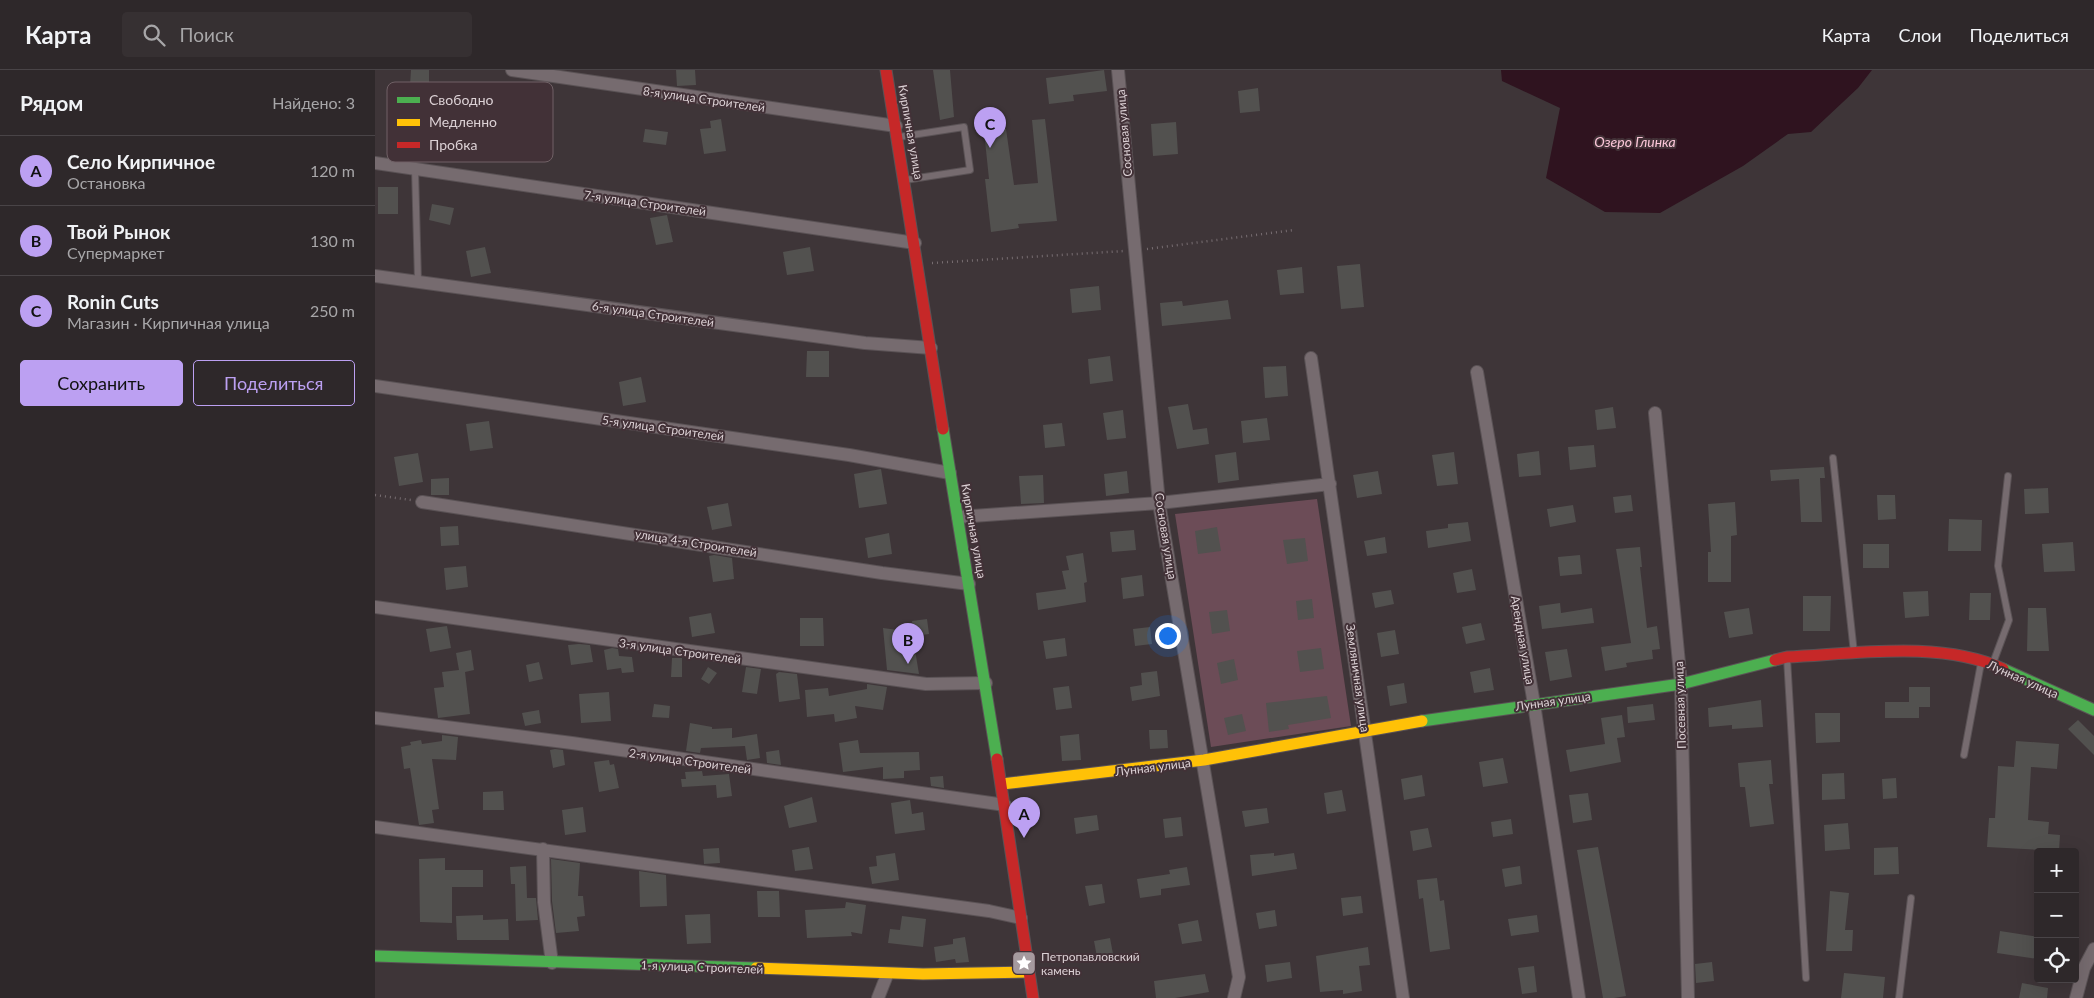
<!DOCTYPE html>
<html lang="ru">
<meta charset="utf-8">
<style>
body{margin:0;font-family:Lato,sans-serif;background:#363032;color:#f1f3f6}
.controls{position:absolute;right:15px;bottom:15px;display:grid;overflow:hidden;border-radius:5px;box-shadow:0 5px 20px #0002}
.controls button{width:45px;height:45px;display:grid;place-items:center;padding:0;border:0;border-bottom:1px solid #494447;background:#2e282a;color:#f1f3f6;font:25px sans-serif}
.you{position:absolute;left:792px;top:565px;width:18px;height:18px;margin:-12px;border:4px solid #fff;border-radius:50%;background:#1a73e8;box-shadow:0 0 0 8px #1a73e833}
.badge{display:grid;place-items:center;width:32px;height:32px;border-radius:50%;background:#bca0f2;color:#111;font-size:16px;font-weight:700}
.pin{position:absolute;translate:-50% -41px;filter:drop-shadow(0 1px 2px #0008)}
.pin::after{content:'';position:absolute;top:26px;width:18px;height:15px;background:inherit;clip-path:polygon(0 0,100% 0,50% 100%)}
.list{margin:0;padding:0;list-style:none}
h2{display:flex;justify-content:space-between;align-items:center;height:65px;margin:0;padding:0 20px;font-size:21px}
h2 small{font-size:16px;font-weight:400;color:#a7a6a8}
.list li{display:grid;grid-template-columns:32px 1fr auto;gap:15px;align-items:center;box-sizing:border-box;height:70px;padding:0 20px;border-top:1px solid #494447}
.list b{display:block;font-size:19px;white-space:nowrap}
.list p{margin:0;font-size:16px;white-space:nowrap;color:#a7a6a8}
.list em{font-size:16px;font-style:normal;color:#a7a6a8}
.actions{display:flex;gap:10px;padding:15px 20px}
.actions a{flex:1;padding:11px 0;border:1px solid #bca0f2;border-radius:5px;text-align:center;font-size:18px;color:#bca0f2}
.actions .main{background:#bca0f2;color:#111}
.icon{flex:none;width:28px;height:28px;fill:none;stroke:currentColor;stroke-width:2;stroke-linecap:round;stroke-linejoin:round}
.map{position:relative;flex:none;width:1719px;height:928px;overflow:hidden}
header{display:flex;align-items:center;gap:30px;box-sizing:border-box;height:70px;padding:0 25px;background:#2e282a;border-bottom:1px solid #494447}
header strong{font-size:24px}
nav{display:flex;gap:28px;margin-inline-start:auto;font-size:18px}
.search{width:350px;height:45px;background:#363032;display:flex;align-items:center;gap:12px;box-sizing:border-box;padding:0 18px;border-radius:5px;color:#a7a6a8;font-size:19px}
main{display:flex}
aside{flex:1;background:#2e282a}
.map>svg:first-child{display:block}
</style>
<header>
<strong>Карта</strong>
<div class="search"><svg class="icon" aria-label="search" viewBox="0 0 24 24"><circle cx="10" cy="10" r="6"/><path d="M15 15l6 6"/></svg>Поиск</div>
<nav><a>Карта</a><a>Слои</a><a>Поделиться</a></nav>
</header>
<main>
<aside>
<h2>Рядом<small>Найдено: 3</small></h2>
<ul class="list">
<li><span class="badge">A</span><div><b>Село Кирпичное</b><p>Остановка</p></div><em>120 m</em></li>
<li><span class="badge">B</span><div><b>Твой Рынок</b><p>Супермаркет</p></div><em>130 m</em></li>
<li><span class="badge">C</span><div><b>Ronin Cuts</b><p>Магазин · Кирпичная улица</p></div><em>250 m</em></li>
</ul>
<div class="actions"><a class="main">Сохранить</a><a>Поделиться</a></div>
</aside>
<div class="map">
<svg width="1719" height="928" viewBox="0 0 1719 928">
<rect width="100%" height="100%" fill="#3e3538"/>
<path fill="#6c4c57" d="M942,429L976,656L836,677L800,444Z"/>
<path fill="#2f131f" d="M1126,0H1497L1483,18L1436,62L1413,64L1368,96L1285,143L1230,142L1171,108L1185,38L1127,11Z"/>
<path fill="#52514f" d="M36,0H54V16H35Z
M301,0H320L321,15L302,16Z
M558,0H575L579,47L565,50Z
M729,0L732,21L698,25L699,31L674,34L671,8Z
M883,18L885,41L865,43L863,21Z
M346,49L351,81L329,84L325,59L336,58L335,51Z
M670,49L682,151L643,154L644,158L616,162L610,109H614L609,61L631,59L639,115L663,113L657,50Z
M801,52L803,84L778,86L776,54Z
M270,59L293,62L291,75L268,72Z
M3,117H23V144H3Z
M57,134L79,138L75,155L54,150Z
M292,145L298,172L281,175L275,148Z
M110,177L116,203L96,207L91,181Z
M435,177L439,201L412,205L408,182Z
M985,194L989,237L966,239L962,196Z
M927,197L929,223L905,225L902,200Z
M724,216L726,240L697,243L695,219Z
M853,230L856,249L787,256L785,233L807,231L808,236Z
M432,281H454V307H431Z
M735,286L738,311L715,314L713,289Z
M911,296L913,326L890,328L888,297Z
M266,307L271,332L248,336L244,312Z
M813,334L818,360L832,358L834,374L802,379L793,337Z
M1238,337L1241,358L1222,360L1220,340Z
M748,340L751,368L732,370L728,343Z
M892,348L895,370L868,373L866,351Z
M114,351L118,378L95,381L91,354Z
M687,353L690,376L670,378L668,355Z
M1219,375L1221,397L1195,400L1193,377Z
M1164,381L1166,405L1144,407L1142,384Z
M861,382L864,410L843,413L840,385Z
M1079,382L1083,414L1062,416L1057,385Z
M43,383L48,412L24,416L19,387Z
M1449,397L1450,408H1445L1447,452H1426L1424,409L1396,411L1395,400Z
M506,399L512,434L484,438L479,404Z
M752,401L754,423L731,426L729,404Z
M1003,401L1007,424L982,428L978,405Z
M668,405L669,433L646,434L644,406Z
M74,408V425H56V409Z
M1673,418L1674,443L1650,444L1649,419Z
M1256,425L1258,441L1240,443L1238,427Z
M1502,425H1520L1521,449L1503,450Z
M1360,432L1362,465L1356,466V512H1333V482H1336L1333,434Z
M353,433L357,456L337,460L332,437Z
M1198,435L1201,452L1175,457L1172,439Z
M1574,449L1607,450L1606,481H1573Z
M1093,452L1096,471L1053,478L1051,461L1073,458V454Z
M83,456L84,475L66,476L65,457Z
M842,457L846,481L823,484L820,461Z
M759,460L761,480L737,482L735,462Z
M514,463L517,484L493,488L490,468Z
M1010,467L1012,483L992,486L989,471Z
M930,468L933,491L912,494L908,470Z
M1698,472L1700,501L1669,502L1667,474Z
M1488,474H1514V498H1488Z
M1265,477L1267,497H1265L1272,558L1282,556L1285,579L1277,580L1278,589L1251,593L1252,597L1230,601L1226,577L1256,573L1241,479Z
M708,483L712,512L709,513L711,532L663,540L661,523L691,519L687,501L694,500L691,486Z
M339,485L357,488L359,509L338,512L334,486Z
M1205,485L1207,504L1185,506L1183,487Z
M91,496L93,517L71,520L69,498Z
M1097,499L1101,520L1082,523L1078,503Z
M767,505L769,526L748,529L746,508Z
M1016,520L1019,534L1000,538L997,523Z
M1553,521L1554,546L1530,548L1528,522Z
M1595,523H1616L1615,550H1594Z
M1428,526H1456L1455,561H1428Z
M937,529L939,548L923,550L921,531Z
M1185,533L1186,543L1217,538L1219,553L1167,559L1164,536Z
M1374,538L1378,564L1354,568L1349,542Z
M1653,538H1671L1674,581H1652Z
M852,540L855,561L837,564L834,542Z
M336,543L340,563L317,567L314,547Z
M425,548H448L449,576H425Z
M552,549L554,564L539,566L537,551Z
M1106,553L1110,570L1091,574L1087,557Z
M72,556L76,578L55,582L51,559Z
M775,557L777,574L760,576L758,559Z
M508,558L537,562L544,604L512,600Z
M1020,560L1024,584L1006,587L1002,563Z
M690,568L692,586L671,589L668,571Z
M204,574L215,575L218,592L196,595L193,575Z
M237,578L243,579L244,586L257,587L259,602L247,603L246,598L232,600L229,580Z
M946,578L949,599L925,602L922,581Z
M1192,579L1197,607L1175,611L1170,582Z
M96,580L99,600L90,602L95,644L63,648L59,618L69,617L67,602L84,600L81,583Z
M297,588H307V607H296Z
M859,589L863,610L846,614L842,593Z
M164,592L168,609L154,612L151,595Z
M333,597L342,603L334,614L326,609Z
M371,597L386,599L382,624L367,622Z
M1115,598L1119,620L1099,623L1095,602Z
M782,601L785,626L757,631L755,617L767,615L766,603Z
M404,602L422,604L425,629L404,632L401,604Z
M1029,613L1032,633L1015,636L1012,616Z
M492,614L512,617L508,640L480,636L482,648L460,652L459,644L432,647L430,620L453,618L454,626L492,619Z
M694,616L697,638L681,640L678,618Z
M1534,617H1555V637H1544V648H1510V632H1534Z
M234,622L236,651L206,653L204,624Z
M952,626L956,648L913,655L914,659L894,662L891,633Z
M1386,630L1388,657L1357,659V655L1334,657L1333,638Z
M279,634L295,636L294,648L277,647Z
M1278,634L1280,650L1253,653L1252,637Z
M164,640L166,653L150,656L147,643Z
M1440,643H1465V672L1441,673Z
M867,644L871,661L853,665L849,648Z
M1247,645L1250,667L1242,668L1246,692L1195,702L1191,680L1230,674L1226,648Z
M1703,650L1719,666V685L1693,659Z
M315,653L337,657V659L357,658V668L382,664L385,688L372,690L370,676L326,678L325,683L311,681Z
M774,660H792L793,678L775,679Z
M704,664L706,690L687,691L685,666Z
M67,665L83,667L81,690L57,689L64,739L57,740L59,753L44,755L35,698L29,699L26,677L36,675L35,672L46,670L47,674L67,671Z
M483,670L485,683L544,682L545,700L529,701V708L508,709V697L468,702L464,673Z
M1641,671L1684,674L1682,699L1656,697L1653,750L1674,752L1673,764L1685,765L1684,781L1612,777L1614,748H1620L1623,696L1639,697Z
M180,679L188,680L190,695L178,698L175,680Z
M404,680L406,695L392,693L391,682Z
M1128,688L1133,713L1108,717L1104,692Z
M234,690L235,695L239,694L244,718L224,722L219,692Z
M1396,690L1398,714H1394L1399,754L1375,757L1370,717H1365L1363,693Z
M327,701L328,706L354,704L357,726L342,728L341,715L307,717L306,709H311L310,702Z
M1469,703L1470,729L1447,730V704Z
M1047,705L1050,726L1029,730L1026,709Z
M568,706L569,718L556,716L555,707Z
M1521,708L1522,728L1508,729L1507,709Z
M967,720L971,741L952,744L949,723Z
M128,721L129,740H108V722Z
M1213,723L1217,750L1198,753L1194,725Z
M437,727L442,752L414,758L409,736Z
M535,730L537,744L548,742L550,760L520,764L516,733Z
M208,737L211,762L190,765L187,740Z
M892,738L894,753L870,757L867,741Z
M722,745L724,760L701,764L699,748Z
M806,747L808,766L790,768L788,749Z
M1136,749L1138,764L1118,767L1116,752Z
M1473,753L1475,779L1450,781L1449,755Z
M1053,758L1057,777L1038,781L1035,761Z
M434,777L438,799L420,801L417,780Z
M1223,777L1251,926L1239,928H1228L1202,780Z
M1523,777L1524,804L1499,805V778Z
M344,778L345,793L329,794L328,779Z
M520,783L524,810L497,814L494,797L502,796L501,786Z
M899,783V786L919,783L922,799L877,806L875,785Z
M70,788V800H108V817H77V853L45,852L44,789Z
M176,789L205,793L203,826H208L210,846L202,847L204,861L181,863L177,831Z
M151,796L152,828H161L163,850L141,851L140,814H136L135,797Z
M1145,796L1147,814L1130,817L1127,799Z
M812,797L815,815L786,819V825L765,828L762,809L795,804L794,800Z
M264,801L291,805L292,836L265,837Z
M1062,808L1065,831L1069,830L1075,879L1055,882L1048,828L1044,829L1042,810Z
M727,814L730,833L714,836L710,816Z
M382,821H404L405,847H383Z
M1455,821L1474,823L1470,860H1478L1477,881H1451Z
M986,826L988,843L968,846L966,828Z
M471,832L491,835L487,864L476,862L477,866L432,868L430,840L470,838Z
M900,840L902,856L884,859L881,843Z
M335,844L336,873L312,874L310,845Z
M108,845V850L133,849L134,870H82L81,846Z
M1162,845L1164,862L1136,866L1133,849Z
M527,846L551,849L548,877L513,873L515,859L525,860Z
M823,850L827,871L807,874L803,854Z
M1625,861L1663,867V889L1622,883Z
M590,867L594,892L581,893L580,889L561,892L559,877L578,874V869Z
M735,868L738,884L722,887L719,871Z
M993,877L995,895L984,896L987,921L968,924V920L945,922L941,886Z
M915,892L917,908L892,912L890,895Z
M1337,892L1339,911L1321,913L1320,894Z
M1159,896L1162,922L1147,924L1143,898Z
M1469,903L1510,907L1508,928H1466Z
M830,904L834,922L800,928H781L779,911Z
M1647,913L1673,918L1672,928H1644Z"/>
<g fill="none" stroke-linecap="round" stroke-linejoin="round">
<defs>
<path id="lane" d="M524,67L589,57L595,100L530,110
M40,99L43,211
M1458,388L1479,583
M1412,588L1431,908
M1618,593L1634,550L1623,496L1633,406
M1589,685L1606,593
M1524,928L1536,828"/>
<path id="street" d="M137,0L521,56
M743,0L784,433L864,907L859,928
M0,93L540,173
M0,206L490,273L556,278
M936,288L1028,928
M1102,302L1159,634L1204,928
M0,316L474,385L575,403
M1280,343L1306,614L1313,928
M47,432L507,503L594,514
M583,447L784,433L955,414
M0,537L551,614L611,613
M0,648L197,673L630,735
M0,757L614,841L646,848
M168,779L169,832L177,893
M503,928L512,905
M1701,928L1709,898L1719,879"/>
<path id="fast" d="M568,359L622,689
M1628,599L1719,640
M1047,651L1306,614L1400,590
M0,886L381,898"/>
<path id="slow" d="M627,714L829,690L1047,651
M381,898L548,904L654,902"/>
<path id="jam" d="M511,0L568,359
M1400,590L1412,587C1479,584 1566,570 1628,599
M622,689L658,928"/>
</defs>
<use href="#lane" stroke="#5a5255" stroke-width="8"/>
<use href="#street" stroke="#5a5255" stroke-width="14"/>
<use href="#fast" stroke="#5a5255" stroke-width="13"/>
<use href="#slow" stroke="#5a5255" stroke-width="13"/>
<use href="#jam" stroke="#5a5255" stroke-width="13"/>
<path stroke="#776d71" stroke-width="2.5" stroke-dasharray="1 4" stroke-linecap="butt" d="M772,179L919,160
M557,193L749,181
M0,425L36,430"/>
<use href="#lane" stroke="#766b6f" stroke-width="6"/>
<use href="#street" stroke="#766b6f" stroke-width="12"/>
<use href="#fast" stroke="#4caf50" stroke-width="11"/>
<use href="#slow" stroke="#ffc107" stroke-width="11"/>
<use href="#jam" stroke="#c62828" stroke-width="11"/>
</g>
<defs>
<symbol id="sight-square" viewBox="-11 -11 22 22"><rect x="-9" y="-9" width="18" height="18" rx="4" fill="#a59a9e" stroke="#423137"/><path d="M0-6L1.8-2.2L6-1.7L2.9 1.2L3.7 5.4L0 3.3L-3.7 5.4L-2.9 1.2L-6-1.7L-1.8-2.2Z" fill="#fff"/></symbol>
</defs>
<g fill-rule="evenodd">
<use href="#sight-square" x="635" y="879" width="28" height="28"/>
</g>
<g text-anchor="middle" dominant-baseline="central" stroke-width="4" stroke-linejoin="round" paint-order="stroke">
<g font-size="12" fill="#dcd1d5" stroke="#423137">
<text transform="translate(329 29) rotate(8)">8-я улица Строителей</text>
<text transform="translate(536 62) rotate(80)">Кирпичная улица</text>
<text transform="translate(749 63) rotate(-95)">Сосновая улица</text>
<text transform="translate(270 133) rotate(8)">7-я улица Строителей</text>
<text transform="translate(278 244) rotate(8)">6-я улица Строителей</text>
<text transform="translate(288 358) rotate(8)">5-я улица Строителей</text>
<text transform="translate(599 461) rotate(80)">Кирпичная улица</text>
<text transform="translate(791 466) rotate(81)">Сосновая улица</text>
<text transform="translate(321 473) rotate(9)">улица 4-я Строителей</text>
<text transform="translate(1148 570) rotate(80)">Арендная улица</text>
<text transform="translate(305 581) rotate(8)">3-я улица Строителей</text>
<text transform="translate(983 608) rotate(82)">Земляничная улица</text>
<text transform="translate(1648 609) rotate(24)">Лунная улица</text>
<text transform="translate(1178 631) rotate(-8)">Лунная улица</text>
<text transform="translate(1305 635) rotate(-92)">Посевная улица</text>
<text transform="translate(315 691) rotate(8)">2-я улица Строителей</text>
<text transform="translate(778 697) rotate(-7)">Лунная улица</text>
<text transform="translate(327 897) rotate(2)">1-я улица Строителей</text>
</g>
<g font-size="12" fill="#dcd1d5" stroke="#423137" text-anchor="start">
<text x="666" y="886">Петропавловский<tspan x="666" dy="14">камень</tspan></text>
</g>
<g font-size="14" font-style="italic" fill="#fbc6d8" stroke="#423137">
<text x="1260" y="71">Озеро Глинка</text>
</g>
</g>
<rect x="12" y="12" width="166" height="80" rx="8" fill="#423137" stroke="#706166" stroke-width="1"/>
<rect x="22" y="27" width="23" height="6" fill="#4caf50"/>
<rect x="22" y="49" width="23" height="7" fill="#ffc107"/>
<rect x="22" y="72" width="23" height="6" fill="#c62828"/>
<g font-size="14" fill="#dcd1d5">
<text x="54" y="35">Свободно</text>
<text x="54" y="57">Медленно</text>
<text x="54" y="80">Пробка</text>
</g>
</svg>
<div class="controls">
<button>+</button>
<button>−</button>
<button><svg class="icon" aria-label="locate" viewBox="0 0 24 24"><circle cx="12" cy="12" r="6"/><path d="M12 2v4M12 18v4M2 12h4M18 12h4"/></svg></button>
</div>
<div class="you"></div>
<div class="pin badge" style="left:649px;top:768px">A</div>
<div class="pin badge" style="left:533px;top:594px">B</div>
<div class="pin badge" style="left:615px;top:78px">C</div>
</div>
</main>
